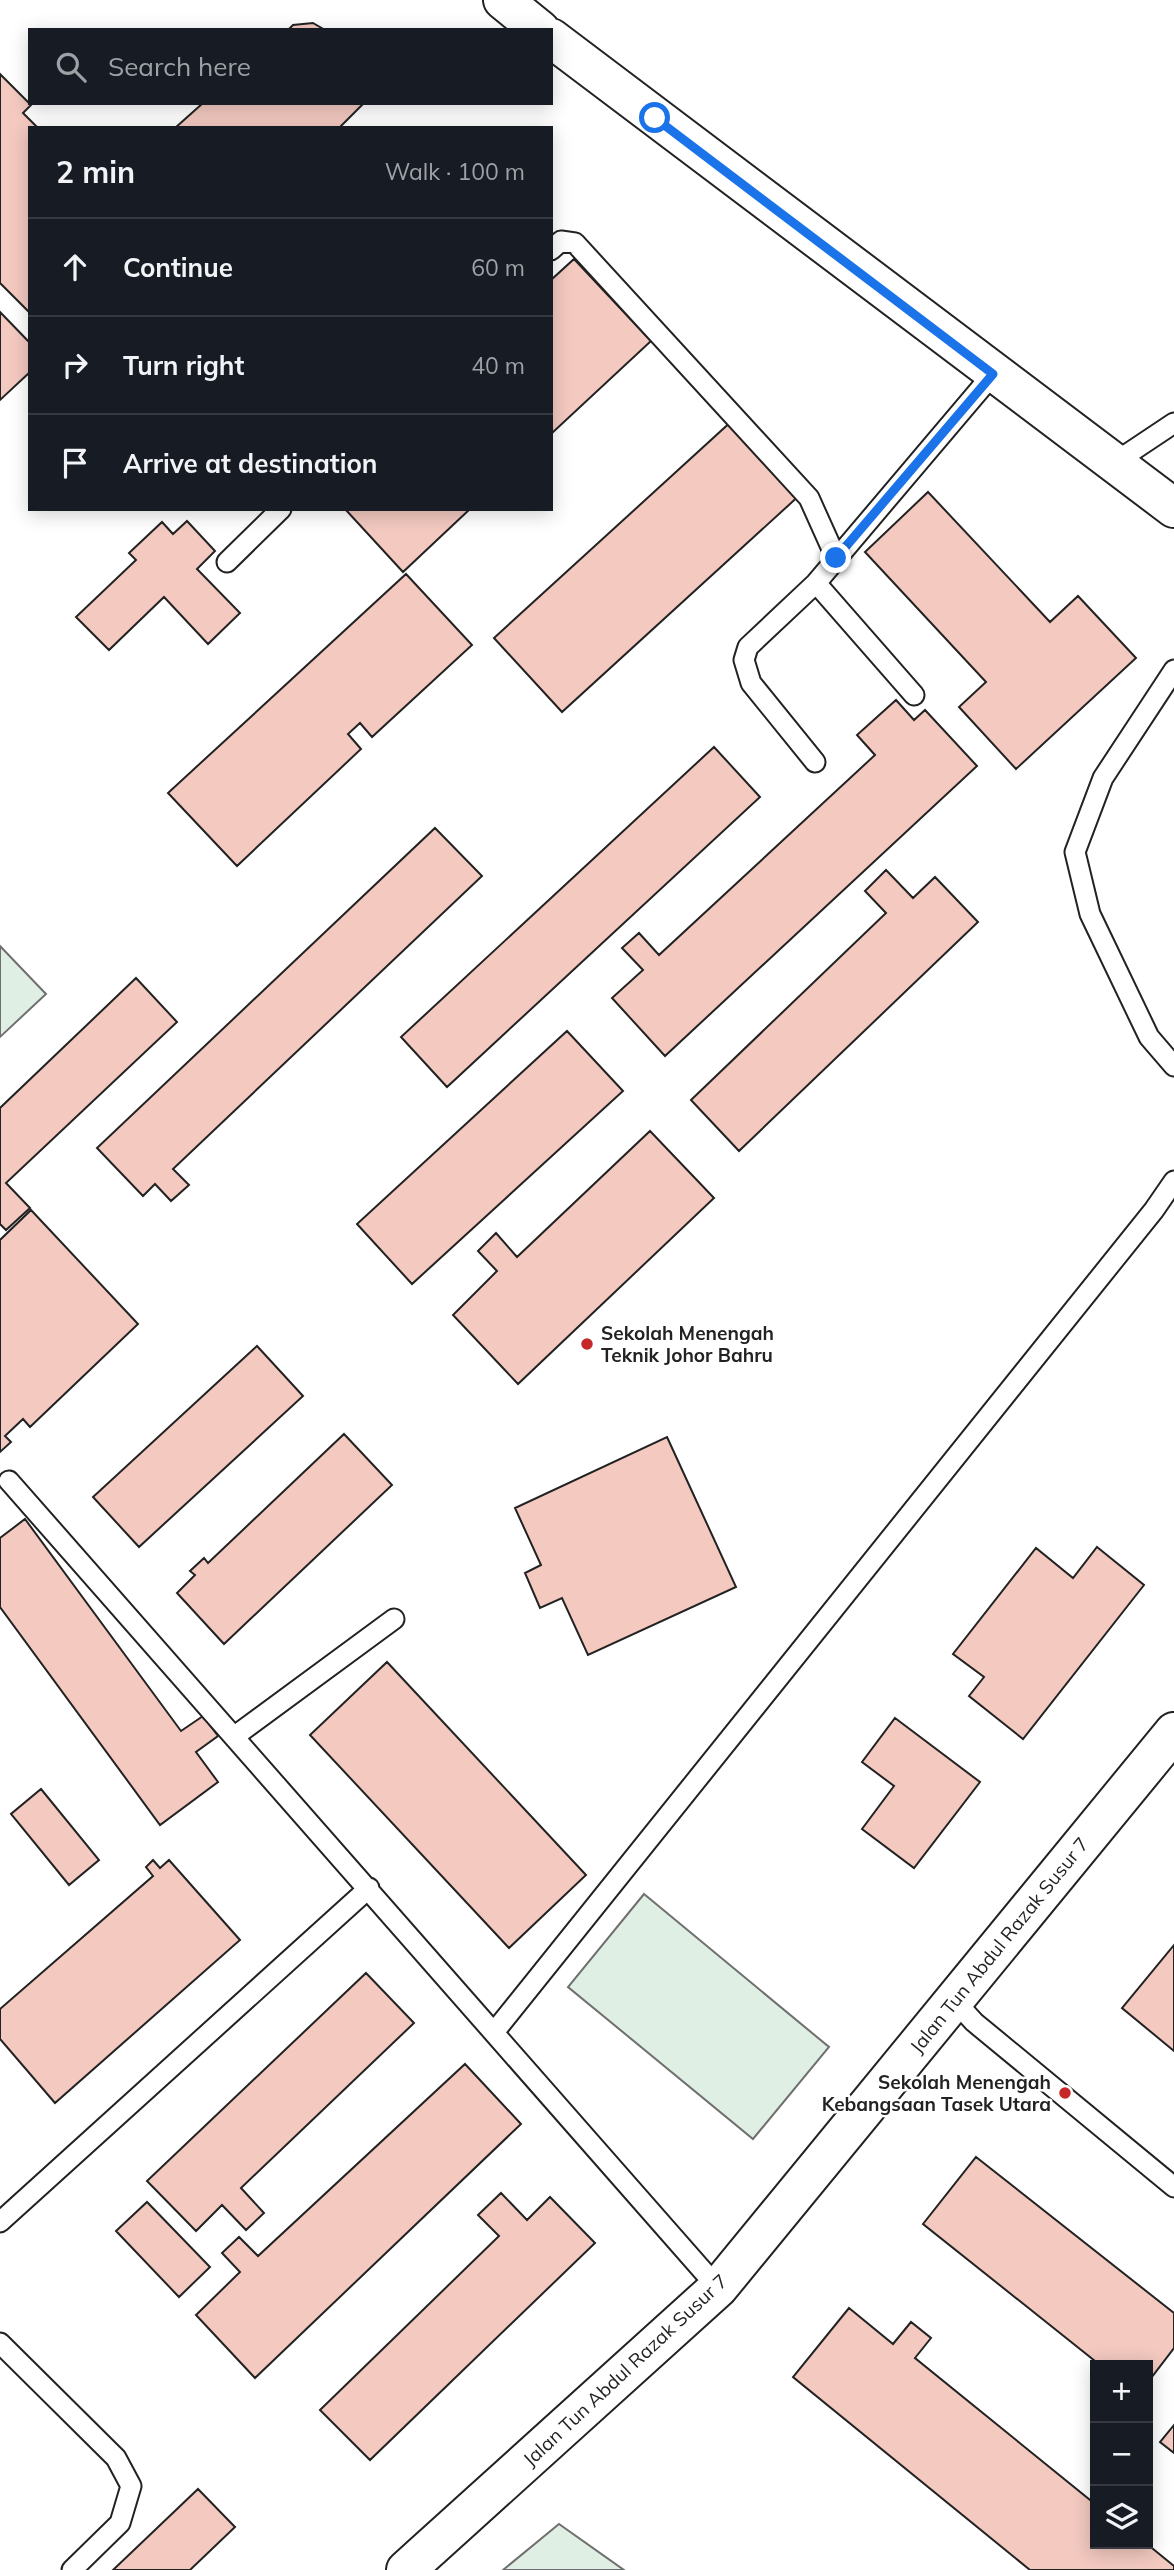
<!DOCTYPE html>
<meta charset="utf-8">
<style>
body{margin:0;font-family:Mulish,sans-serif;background:#20242c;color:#f1f3f6}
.controls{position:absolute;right:21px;bottom:21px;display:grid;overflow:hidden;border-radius:0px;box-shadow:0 4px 18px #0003}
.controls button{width:63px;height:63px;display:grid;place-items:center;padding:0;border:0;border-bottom:2px solid #363941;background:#171b24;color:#f1f3f6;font:35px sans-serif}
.stop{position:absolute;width:21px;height:21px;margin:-16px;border:5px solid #1a73e8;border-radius:50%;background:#fff}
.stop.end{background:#1a73e8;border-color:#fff;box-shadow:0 2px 7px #0008}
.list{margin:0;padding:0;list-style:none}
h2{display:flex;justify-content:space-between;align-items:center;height:91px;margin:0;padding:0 28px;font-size:30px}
h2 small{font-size:23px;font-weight:400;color:#9ea1a6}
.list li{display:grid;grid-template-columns:46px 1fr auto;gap:21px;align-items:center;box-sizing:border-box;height:98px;padding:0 28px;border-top:2px solid #363941}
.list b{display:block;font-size:26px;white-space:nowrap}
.list em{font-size:23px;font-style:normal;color:#9ea1a6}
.icon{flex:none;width:38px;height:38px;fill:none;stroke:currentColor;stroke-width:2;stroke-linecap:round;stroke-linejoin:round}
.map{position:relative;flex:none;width:1174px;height:2570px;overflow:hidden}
.search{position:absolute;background:#171b24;box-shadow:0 4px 18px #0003;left:28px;top:28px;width:525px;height:77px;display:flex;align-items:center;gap:18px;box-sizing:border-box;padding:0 24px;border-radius:0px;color:#9ea1a6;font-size:26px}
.panel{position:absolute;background:#171b24;box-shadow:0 4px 18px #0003;left:28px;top:126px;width:525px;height:385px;border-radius:0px}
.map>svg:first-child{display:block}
</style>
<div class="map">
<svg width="1174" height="2570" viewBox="0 0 1174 2570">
<rect width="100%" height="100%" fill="#fff"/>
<path fill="#e0efe3" stroke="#6f6f6f" stroke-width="2" d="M0,946L46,994L0,1037Z
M644,1894L829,2047L753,2139L568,1987Z
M559,2524L624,2570H503Z"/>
<path fill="#f3c9c0" stroke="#222" stroke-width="2" d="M313,23L325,30H288L293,25Z
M0,74L31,105L23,113L38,128H30V313L0,283Z
M203,103H364L339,128H175Z
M574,259L651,341L551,434V280Z
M0,312L30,343V372L0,400Z
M734,419L802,493L562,712L494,638Z
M928,492L1050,622L1078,596L1136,658L1016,769L959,707L986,682L865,552Z
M345,509H470L403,572Z
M187,521L215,551L197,569L240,613L208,644L164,597L109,650L76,617L136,560L129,553L162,522L173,534Z
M406,574L472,645L372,737L360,723L348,734L361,749L237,866L168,793Z
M896,700L914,720L925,710L977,766L665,1056L612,998L643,970L622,948L639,933L659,955L875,755L857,735Z
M714,747L760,797L447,1087L401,1037Z
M435,828L482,876L173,1169L189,1185L171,1201L155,1184L143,1196L97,1148Z
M886,870L913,898L935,877L978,922L739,1151L691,1100L886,913L865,891Z
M136,978L177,1022L6,1183L30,1208L6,1230L0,1224V1108Z
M567,1031L623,1091L412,1284L357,1224Z
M650,1131L714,1198L518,1384L453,1315L497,1271L478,1251L496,1233L517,1257Z
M31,1210L138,1324L30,1427L23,1419L5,1436L11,1442L0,1452V1240Z
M257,1346L303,1396L139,1547L93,1497Z
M344,1434L392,1485L224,1644L177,1593L195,1575L190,1571L204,1558L208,1563Z
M667,1437L736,1587L588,1655L562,1598L540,1608L525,1573L541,1565L515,1508Z
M25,1519L181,1731L203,1716L218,1736L196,1752L218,1782L160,1825L0,1607V1538Z
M1097,1547L1144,1585L1023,1739L969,1696L984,1677L953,1654L1036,1548L1073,1578Z
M387,1662L586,1875L509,1948L310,1735Z
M895,1718L980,1782L914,1868L862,1829L894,1786L862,1762Z
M41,1789L99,1860L69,1885L11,1814Z
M153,1860L160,1868L169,1860L240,1940L55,2103L0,2039V2009L153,1876L146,1867Z
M1174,1945V2051L1122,2008Z
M366,1973L414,2023L241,2188L264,2213L246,2230L222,2205L196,2231L147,2181Z
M465,2064L521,2124L255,2378L196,2315L240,2272L222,2253L239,2237L258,2256Z
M976,2157L1174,2313V2348L1148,2382V2365H1100L923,2224Z
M501,2193L527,2220L550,2197L595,2243L370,2460L320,2410L499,2236L478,2215Z
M147,2202L210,2267L179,2297L116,2231Z
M849,2308L893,2344L911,2322L931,2338L915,2358L1095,2504V2544H1147L1174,2566V2570H1030L793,2377Z
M1174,2425V2453L1160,2442Z
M198,2489L235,2527L190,2570H113Z"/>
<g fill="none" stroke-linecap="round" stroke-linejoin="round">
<defs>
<path id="service" d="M551,250L561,241L575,243L809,498L836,558
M1114,463L1174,423
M227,562L281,509
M816,583L914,695
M1174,670L1103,778L1075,852L1090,914L1149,1037L1174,1066
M815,762L751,683L744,660L748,647L816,583L993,374
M9,1481L718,2288
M235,1736L394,1619
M954,2000L974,2022L1174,2187
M495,2031L1154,1210L1174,1181
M0,2222L369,1888
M0,2343L116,2458L131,2486L120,2523L72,2570"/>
<path id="tertiary" d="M503,0L540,30
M551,38L1174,508
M406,2570L718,2288L1174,1732"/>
</defs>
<use href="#service" stroke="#222" stroke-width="23"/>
<use href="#tertiary" stroke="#222" stroke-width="42"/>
<use href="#service" stroke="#fff" stroke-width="19"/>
<use href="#tertiary" stroke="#fff" stroke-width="38"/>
</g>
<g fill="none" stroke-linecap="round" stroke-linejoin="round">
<path stroke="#1a73e8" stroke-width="9" d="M655,118L993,374L836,558"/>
</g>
<g fill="#c62828" stroke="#fff" stroke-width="2.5">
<circle cx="587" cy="1344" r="7"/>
<circle cx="1065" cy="2093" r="7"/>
</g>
<g text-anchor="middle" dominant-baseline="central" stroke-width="5" stroke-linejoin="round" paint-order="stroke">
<g font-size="19" font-weight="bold" fill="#222" stroke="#fff" text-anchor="start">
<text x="601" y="1333">Sekolah Menengah<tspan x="601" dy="22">Teknik Johor Bahru</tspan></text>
<text x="1051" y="2082" text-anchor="end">Sekolah Menengah<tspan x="1051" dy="22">Kebangsaan Tasek Utara</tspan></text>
</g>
<g font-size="19" fill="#222" stroke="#fff">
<text transform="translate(999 1945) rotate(-51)">Jalan Tun Abdul Razak Susur 7</text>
<text transform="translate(625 2370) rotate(-43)">Jalan Tun Abdul Razak Susur 7</text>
</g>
</g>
</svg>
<div class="controls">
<button>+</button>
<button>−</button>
<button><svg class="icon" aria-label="layers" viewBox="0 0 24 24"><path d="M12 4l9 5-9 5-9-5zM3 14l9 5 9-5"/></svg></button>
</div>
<div class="stop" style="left:655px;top:118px"></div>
<div class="stop end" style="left:836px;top:558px"></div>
<div class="search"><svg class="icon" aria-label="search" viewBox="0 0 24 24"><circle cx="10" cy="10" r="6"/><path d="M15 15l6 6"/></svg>Search here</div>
<section class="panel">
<h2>2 min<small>Walk · 100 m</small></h2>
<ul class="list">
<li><svg class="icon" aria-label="ahead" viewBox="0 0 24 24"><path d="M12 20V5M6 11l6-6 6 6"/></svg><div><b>Continue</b></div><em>60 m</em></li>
<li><svg class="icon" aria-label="right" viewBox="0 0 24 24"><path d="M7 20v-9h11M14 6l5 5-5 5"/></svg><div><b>Turn right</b></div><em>40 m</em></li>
<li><svg class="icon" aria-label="arrive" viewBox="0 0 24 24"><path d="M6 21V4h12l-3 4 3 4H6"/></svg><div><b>Arrive at destination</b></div></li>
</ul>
</section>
</div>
